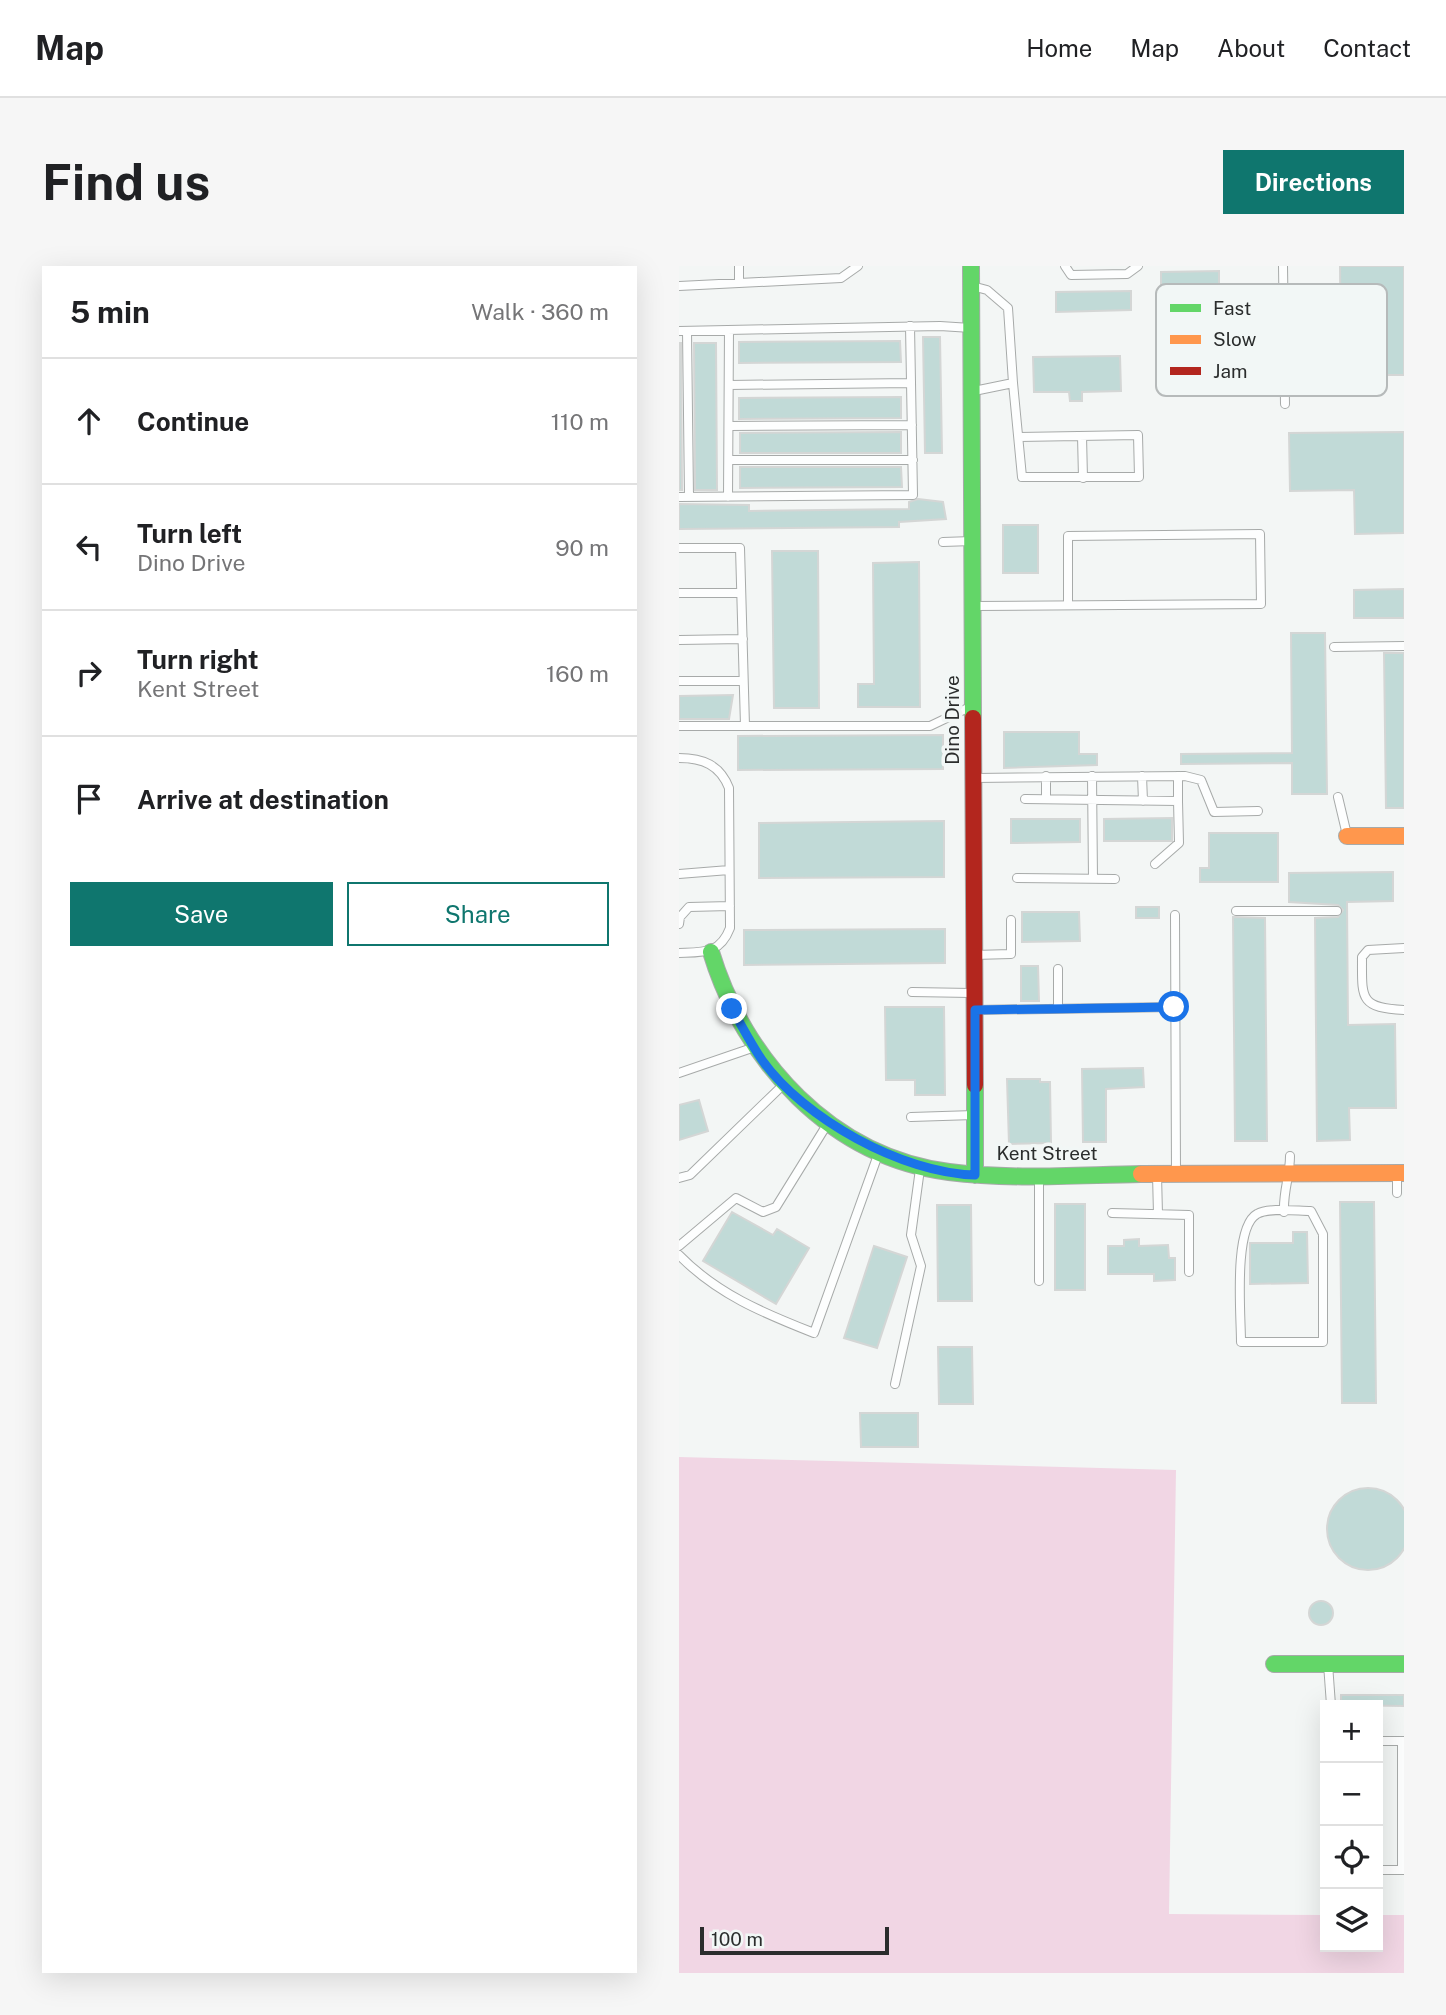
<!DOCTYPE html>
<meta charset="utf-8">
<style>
body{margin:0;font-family:"Public Sans",sans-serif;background:#f6f6f6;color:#202124}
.controls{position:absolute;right:21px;bottom:21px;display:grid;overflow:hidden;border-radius:0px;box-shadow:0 7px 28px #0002}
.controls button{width:63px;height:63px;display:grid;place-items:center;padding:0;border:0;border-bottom:2px solid #e0e0e0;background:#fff;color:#202124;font:35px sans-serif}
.scale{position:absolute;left:21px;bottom:18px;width:189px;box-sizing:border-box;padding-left:7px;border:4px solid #2b2d2d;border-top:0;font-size:19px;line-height:24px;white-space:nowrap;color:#2b2d2d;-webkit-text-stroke:5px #f2f7f6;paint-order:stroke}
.stop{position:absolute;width:21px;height:21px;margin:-16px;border:5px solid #1a73e8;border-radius:50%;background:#fff}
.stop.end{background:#1a73e8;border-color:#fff;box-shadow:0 2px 7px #0008}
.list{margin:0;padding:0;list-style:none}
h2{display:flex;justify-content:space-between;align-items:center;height:91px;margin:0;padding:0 28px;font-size:30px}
h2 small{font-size:23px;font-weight:400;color:#757577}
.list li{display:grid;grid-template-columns:46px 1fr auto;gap:21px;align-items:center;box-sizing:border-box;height:126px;padding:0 28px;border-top:2px solid #e0e0e0}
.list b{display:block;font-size:26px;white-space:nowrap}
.list p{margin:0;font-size:23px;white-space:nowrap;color:#757577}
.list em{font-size:23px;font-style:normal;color:#757577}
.actions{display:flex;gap:14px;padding:21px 28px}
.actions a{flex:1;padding:16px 0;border:2px solid #0f766e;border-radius:0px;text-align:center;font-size:24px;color:#0f766e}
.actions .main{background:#0f766e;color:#fff}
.icon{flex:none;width:38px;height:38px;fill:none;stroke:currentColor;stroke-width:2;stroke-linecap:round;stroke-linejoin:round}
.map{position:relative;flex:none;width:725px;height:1707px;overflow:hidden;border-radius:0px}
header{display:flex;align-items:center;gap:42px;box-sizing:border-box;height:98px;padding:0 35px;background:#fff;border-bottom:2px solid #e0e0e0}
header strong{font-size:33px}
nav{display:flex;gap:38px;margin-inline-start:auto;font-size:24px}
.intro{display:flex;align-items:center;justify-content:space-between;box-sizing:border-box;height:168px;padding:0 42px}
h1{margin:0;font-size:49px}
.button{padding:18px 32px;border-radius:0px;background:#0f766e;color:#fff;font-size:24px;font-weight:700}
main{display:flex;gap:42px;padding:0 42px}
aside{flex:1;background:#fff;border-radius:0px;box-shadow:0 7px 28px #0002}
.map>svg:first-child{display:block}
</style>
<header>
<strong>Map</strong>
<nav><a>Home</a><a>Map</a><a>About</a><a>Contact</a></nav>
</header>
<div class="intro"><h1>Find us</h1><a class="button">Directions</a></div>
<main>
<aside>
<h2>5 min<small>Walk · 360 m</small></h2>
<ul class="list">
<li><svg class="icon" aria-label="ahead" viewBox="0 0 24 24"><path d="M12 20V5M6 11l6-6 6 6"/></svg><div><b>Continue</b></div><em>110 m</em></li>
<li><svg class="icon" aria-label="left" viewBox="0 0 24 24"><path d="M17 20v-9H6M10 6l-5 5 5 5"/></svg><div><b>Turn left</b><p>Dino Drive</p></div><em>90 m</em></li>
<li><svg class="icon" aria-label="right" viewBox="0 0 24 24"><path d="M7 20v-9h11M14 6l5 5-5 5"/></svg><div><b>Turn right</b><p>Kent Street</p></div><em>160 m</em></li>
<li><svg class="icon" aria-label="arrive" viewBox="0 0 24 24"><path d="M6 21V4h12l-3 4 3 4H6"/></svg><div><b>Arrive at destination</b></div></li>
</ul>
<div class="actions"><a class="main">Save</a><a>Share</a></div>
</aside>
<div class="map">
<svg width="725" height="1707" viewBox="0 0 725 1707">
<rect width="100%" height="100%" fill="#f3f6f5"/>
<path fill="#f1d6e4" d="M0,1191L497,1204L490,1648L646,1649V1681H699V1649H725V1707H0Z"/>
<path fill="#c1dad7" stroke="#d4d6d5" stroke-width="2" d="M661,0H725V109H662Z
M540,5V25H553V38H540V104H509V39H482V6Z
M452,25V44L377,46V26Z
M244,71H261L263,187H246Z
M221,75L222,96L60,97V76Z
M0,77H2L3,224H0Z
M15,77H37L38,224H16Z
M441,90L442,125L403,126V135H391L390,126H355L354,91Z
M222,131V152L60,153V132Z
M222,166V187H61V167Z
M725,166V267L676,268L675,224L611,225L610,167Z
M61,201H222L223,221L61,222Z
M239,233L264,236L267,253L220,256V261L0,263V238L70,239V245L230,243V236Z
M324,259H359V307H324Z
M93,285H139L140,442H95Z
M240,296L241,441H179V418H195L194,297Z
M725,323V352H675V324Z
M612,367H646L648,528H613V497L502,498V488L613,487Z
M705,387H725V542H707Z
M54,429L50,453H0V430Z
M325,466H400V488H418V499L325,502Z
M264,469V503L59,504V470Z
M493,552V575H425V553Z
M332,553H401V576L332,577Z
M265,555V611L80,612V557Z
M530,567H599V616H521V602H530Z
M714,606V635L668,636L669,759L716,758L717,842H670L671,874L638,875L636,652L659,651L664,644L659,639L610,636V607Z
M457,641H480V652H457Z
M343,646H400L401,675L343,676Z
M554,651L586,652L588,875H556Z
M266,663V697L65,699V664Z
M342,700H359L360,735H342Z
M206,741H265L266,829H236V814H207Z
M464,802L465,821L427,823V876H404L403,803Z
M328,813H361V816H371L372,877L330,878Z
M20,834L29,865L0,874V839Z
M661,936H695L697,1137H663Z
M376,938H406V1024H376Z
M258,939H292L293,1035H259Z
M53,946L94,969L98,963L130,982L97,1038L24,995Z
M614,966H628L629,1017L571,1018V977H614Z
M460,973V980L489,979L490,992H496V1014L475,1015V1008H429V980H445V974Z
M195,980L228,991L198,1082L165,1072Z
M259,1081H293L294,1138H260Z
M181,1147H239V1181H182Z
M648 1263a41 41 0 1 1 82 0a41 41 0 1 1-82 0Z
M630 1347a12 12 0 1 1 24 0a12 12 0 1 1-24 0Z
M662,1429H725V1440L662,1439Z"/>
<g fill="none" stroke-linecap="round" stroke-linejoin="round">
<defs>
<path id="lane" d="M60,0V17
M386,0L392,9L448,8L459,0
M604,0L606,138
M0,20L162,12L179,0
M293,20L308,24L329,42L334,117L295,125
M0,65L261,60L292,62
M8,65L10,231
M334,117L343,211H460L459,169L340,171
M50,119L232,117
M50,160L233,159
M403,170L404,212
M50,194H234
M0,231L234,229L231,60
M49,231L50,64
M264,276L293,275
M0,282H61L66,460
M0,327H62
M296,340L582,338L581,268L389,270V339
M0,374L64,373
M655,381L725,380
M0,415H63
M0,460H251L293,440
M0,492C24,492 41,499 50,522L51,662C41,688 25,686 0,687
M367,510V533
M413,510L414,613
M463,510L464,535
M296,512L506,510L522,514L535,546L579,545
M659,531L668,569
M346,533L499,535V510
M476,598L500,577L499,535
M0,608L50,604
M338,612L436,613
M557,645H658
M496,649L497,908
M0,658L1,651L10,641L51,640
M725,682L689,684L683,691C683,732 680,742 725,744
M295,689L332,688V654
M233,726L292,727
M379,742V703
M296,744L495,741
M0,807L73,782
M232,851L295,849
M478,909L479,948
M718,910V927
M0,912L11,909L103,820
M360,912V1015
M632,945L644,968V1076H562C562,1049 554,961 578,948C590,941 618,945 632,945Z
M605,946C604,925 611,910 611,890
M433,947L510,949V1006
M0,980L57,932L84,946L97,941L149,857
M0,989C38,1028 84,1047 135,1067L200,886
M216,1118L242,1000L232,969L241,903
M649,1398L652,1439
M699,1475H725
M723,1475V1604
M699,1604H725"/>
<path id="fast" d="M292,0L294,452
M32,686C65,795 152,891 270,906C332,914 399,909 462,908
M296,819V909
M595,1398H725"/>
<path id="slow" d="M668,570H725
M462,908L725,907"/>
<path id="jam" d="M294,452L296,819"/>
</defs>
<use href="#lane" stroke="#a7aaa9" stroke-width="10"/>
<use href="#fast" stroke="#a7aaa9" stroke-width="18"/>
<use href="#slow" stroke="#a7aaa9" stroke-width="18"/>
<use href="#jam" stroke="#a7aaa9" stroke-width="18"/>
<use href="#lane" stroke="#fdfefe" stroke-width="8"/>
<use href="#fast" stroke="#63d668" stroke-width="16"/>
<use href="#slow" stroke="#ff974d" stroke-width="16"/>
<use href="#jam" stroke="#b3261e" stroke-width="16"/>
</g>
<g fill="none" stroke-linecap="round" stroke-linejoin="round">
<path stroke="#1a73e8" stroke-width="9" d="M53,743C63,760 72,778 83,794C125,853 223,907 296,909V744L495,741"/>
</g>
<g text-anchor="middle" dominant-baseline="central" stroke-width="7" stroke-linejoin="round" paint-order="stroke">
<g font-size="19" fill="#2b2d2d" stroke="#f2f7f6">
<text transform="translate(273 454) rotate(-90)">Dino Drive</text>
<text x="368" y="887">Kent Street</text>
</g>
</g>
<rect x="477" y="18" width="231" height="112" rx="10" fill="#f2f7f6" stroke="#b6baba" stroke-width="2"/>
<rect x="491" y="38" width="31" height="8" fill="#63d668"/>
<rect x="491" y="69" width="31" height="9" fill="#ff974d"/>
<rect x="491" y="101" width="31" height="8" fill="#b3261e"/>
<g font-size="19" fill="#2b2d2d">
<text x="534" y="49">Fast</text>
<text x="534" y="80">Slow</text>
<text x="534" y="112">Jam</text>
</g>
</svg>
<div class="controls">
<button>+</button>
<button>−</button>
<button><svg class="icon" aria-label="locate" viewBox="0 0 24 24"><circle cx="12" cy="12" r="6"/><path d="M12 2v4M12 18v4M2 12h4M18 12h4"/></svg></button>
<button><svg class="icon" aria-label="layers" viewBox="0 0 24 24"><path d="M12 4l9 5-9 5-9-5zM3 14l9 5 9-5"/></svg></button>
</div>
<div class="scale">100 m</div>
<div class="stop" style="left:495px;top:741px"></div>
<div class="stop end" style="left:53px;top:743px"></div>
</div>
</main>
